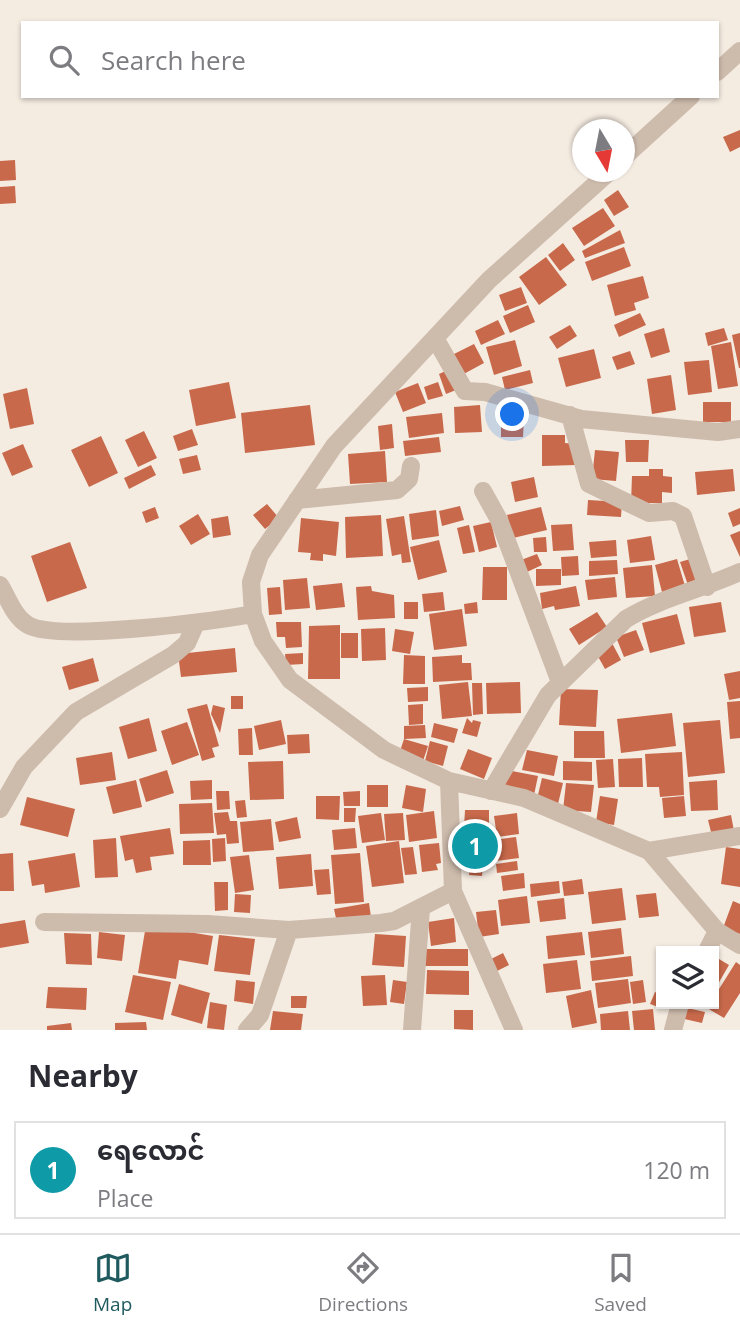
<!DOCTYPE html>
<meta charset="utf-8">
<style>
body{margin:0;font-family:"Open Sans","Noto Sans Myanmar",sans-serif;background:#f7f7f7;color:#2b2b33}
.controls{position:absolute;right:21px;bottom:21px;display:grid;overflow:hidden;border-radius:0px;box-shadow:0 2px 5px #0004}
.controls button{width:63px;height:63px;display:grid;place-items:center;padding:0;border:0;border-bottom:2px solid #e1e1e2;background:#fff;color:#2b2b33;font:35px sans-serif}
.compass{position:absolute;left:572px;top:119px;width:63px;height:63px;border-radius:50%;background:#fff;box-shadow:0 2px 5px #0004;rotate:170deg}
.you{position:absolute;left:513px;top:415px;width:24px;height:24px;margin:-18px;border:5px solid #fff;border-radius:50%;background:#1a73e8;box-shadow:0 0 0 10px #1a73e833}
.badge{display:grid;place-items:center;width:46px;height:46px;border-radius:50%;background:#1f5a5e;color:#fff;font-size:23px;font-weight:700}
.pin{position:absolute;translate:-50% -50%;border:4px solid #fff;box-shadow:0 2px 7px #0006}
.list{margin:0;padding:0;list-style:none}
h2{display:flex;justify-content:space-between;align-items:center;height:91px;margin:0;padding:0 28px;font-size:30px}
h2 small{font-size:23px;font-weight:400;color:#7c7c81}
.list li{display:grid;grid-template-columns:46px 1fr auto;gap:21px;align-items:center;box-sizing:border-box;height:98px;margin:0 14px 14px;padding:0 14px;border:2px solid #e1e1e2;border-radius:0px}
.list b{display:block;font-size:26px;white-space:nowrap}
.list p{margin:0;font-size:23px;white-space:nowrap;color:#7c7c81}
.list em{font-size:23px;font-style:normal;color:#7c7c81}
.icon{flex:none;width:38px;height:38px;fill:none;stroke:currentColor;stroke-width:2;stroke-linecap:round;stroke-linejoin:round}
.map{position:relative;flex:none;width:740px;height:1030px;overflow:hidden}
.search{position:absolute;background:#fff;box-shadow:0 2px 5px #0004;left:21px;right:21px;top:21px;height:77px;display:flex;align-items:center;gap:18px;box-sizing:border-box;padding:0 24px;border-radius:0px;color:#7c7c81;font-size:26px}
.sheet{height:203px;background:#fff}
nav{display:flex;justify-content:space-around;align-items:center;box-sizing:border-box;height:98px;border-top:2px solid #e1e1e2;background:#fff;font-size:19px;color:#7c7c81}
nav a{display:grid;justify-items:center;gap:4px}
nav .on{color:#1f5a5e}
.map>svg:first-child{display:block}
</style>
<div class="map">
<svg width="740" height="1030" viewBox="0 0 740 1030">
<rect width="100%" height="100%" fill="#f4ebe1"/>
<path fill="#c8694b" d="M740,130V147L730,152L723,137Z
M15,160L16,180L0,181V161Z
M15,186L16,203L0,204V187Z
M618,190L629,207L614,216L604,200Z
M603,208L615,226L584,246L572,228Z
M620,230L625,243L585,258L582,251Z
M563,243L575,260L560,271L548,255Z
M624,247L631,266L592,281L585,262Z
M546,257L567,285L539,305L519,277Z
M643,276L649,298L634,303L636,310L615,316L607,285Z
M521,287L527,303L505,311L499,295Z
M528,305L535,322L510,333L503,316Z
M640,313L646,325L619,337L614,325Z
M498,320L505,334L481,345L475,331Z
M570,325L577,336L557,349L549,337Z
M664,328L670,352L651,358L644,334Z
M724,328L728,340L708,346L705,333Z
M740,333V368H739L732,335Z
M515,340L522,366L494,375L486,347Z
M731,342L738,386L718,389L711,346Z
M474,344L484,363L460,376L450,356Z
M594,349L601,378L566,387L558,358Z
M630,351L635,364L617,370L612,357Z
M709,360L712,392L688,395L684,362Z
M448,370L456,390L446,394L439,374Z
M530,370L533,383L505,390L502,377Z
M671,375L676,410L652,414L647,379Z
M229,382L236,418L196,426L189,390Z
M438,382L443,396L428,400L424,387Z
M418,383L426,403L403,412L395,392Z
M27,388L34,424L10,429L3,394Z
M703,402H731V422H703Z
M310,405L315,445L245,453L241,413Z
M480,405L482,432L455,433L454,407Z
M442,413L444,433L409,438L406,417Z
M501,419H524L523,437H501Z
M392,424L394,448L380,450L378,426Z
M192,429L198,445L178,451L173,436Z
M144,431L157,458L138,467L125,440Z
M542,435H565V443L575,444L576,465L542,466Z
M101,436L118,473L89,487L71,450Z
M439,437L441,452L405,456L403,441Z
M625,440H649L648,462H626Z
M23,444L33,467L12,476L2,453Z
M595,450L619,452L616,481L592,479Z
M385,451L387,482L350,484L348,454Z
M197,455L201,470L183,474L179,459Z
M151,465L156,475L129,489L124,478Z
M649,469H663V476L672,477V493L662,492V503H631L632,476H649Z
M733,469L735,491L697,495L695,472Z
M534,477L538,497L515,502L511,482Z
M588,500L622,502L621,517L587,515Z
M267,504L279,518L265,529L253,515Z
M460,506L464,520L442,526L439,511Z
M155,507L159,518L146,523L142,512Z
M541,507L547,530L513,538L507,515Z
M740,508V524L733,527L728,513Z
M436,510L439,536L412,540L409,514Z
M198,514L210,534L191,545L179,526Z
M381,515L383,556L346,558L345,517Z
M228,516L231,535L213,538L211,519Z
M404,516L411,562L402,563L401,554L392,556L386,519Z
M301,518L339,522L336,556L323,554V561L310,560L311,553L298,552Z
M491,522L497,547L479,552L473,526Z
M572,524L574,550L553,551L551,525Z
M469,525L475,552L463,554L457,528Z
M740,531V557L730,535Z
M651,536L655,560L630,563L627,540Z
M546,537L547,552H534L533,538Z
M439,540L447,572L418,580L410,547Z
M616,540L617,556L591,558L589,542Z
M70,542L87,588L47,602L31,556Z
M537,554L542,565L527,572L521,560Z
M578,556L579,575L562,576L561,557Z
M677,559L685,586L662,592L655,565Z
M690,559L699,585L689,588L680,562Z
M617,560L618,574L589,576V561Z
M652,565L655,596L626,598L623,568Z
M483,567H507V600H482Z
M536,569H561V585L536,586Z
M615,577L617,597L588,600L585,580Z
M307,578L310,608L285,610L283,580Z
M342,583L345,607L316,610L313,586Z
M371,586L372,591L394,595L395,618L358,620L356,587Z
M576,586L580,606L555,610L554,606L542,609L540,593Z
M280,587L282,614L269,615L267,588Z
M443,592L445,610L424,612L422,594Z
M404,602H418V619H404Z
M477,602L478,613L465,614L464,604Z
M721,602L726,632L694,637L689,607Z
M462,609L467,646L434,650L429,614Z
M597,612L607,627L579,645L569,629Z
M677,614L685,644L650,653L642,623Z
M276,622H301L302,647L286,648L285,637H277Z
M340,625V679H308L309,626Z
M385,628L386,660L362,661L361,629Z
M395,629L414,632L410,654L392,651Z
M636,630L644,650L624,657L616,637Z
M341,633H358V658H341Z
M612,643L621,660L605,669L595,651Z
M235,648L237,672L181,677L178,654Z
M303,653V664L286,665L285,654Z
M404,655L425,656V684H403Z
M462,655V663H471L472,680L433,682L432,657Z
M93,658L99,681L69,690L62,667Z
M740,671V698L729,700L724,674Z
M468,682L472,716L442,719L439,685Z
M520,682L521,713L487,714L486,683Z
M472,683H482L483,714L473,715Z
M428,687V701L408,702L407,688Z
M561,689L598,690L596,727L559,725Z
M231,696H243V709H231Z
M740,701V738L730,739L727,702Z
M207,704L219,746L212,748L215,757L202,761L187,709Z
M423,704V724L409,725L408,705Z
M213,705L225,708L220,733L211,714Z
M672,713L676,746L621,753L617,719Z
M149,718L157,751L128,759L119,727Z
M467,718L472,723L473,720L481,722L477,737L462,733Z
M281,720L286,744L259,750L254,726Z
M720,720L725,773L688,777L683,723Z
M187,722L199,755L172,765L161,731Z
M434,723L458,729L454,743L431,737Z
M425,725L426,738L404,739V726Z
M252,728L253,755H239L238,729Z
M574,731H604L605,758H574Z
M309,734L310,753L288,754L287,735Z
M404,739L428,746L423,761L399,754Z
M430,741L448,746L443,766L425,761Z
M468,749L492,758L484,779L460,769Z
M527,750L558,756L554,776L522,770Z
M112,752L116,780L80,785L76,758Z
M682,752L684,795L660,797L659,787H647L645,754Z
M642,758L643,787H619L618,759Z
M613,759L615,787L598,788L596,760Z
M283,761L284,799L250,800L248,762Z
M563,761L592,762V781L563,780Z
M167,770L174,793L146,802L139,779Z
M507,770L538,776L534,795L504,789Z
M542,778L563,783L558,804L537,799Z
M136,780L142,807L113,814L106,787Z
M212,780V799L191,800L190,781Z
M717,780L718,810L691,811L689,782Z
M566,783L594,785L591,812L563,810Z
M367,785H388V807H367Z
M406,785L426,789L423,812L402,808Z
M216,791H229L230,809L217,810Z
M360,791V806H344L343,792Z
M316,796H340L339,820L316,819Z
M600,796L618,799L614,825L596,822Z
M684,796L686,816L664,818L662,798Z
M27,797L75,809L68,837L20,825Z
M245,800L247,817L237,818L235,801Z
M212,803L214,833L180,834L179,804Z
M344,808H356L355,822H344Z
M465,810H489V828L464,827Z
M434,811L437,838L409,842L406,815Z
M228,812L230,821H237L239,843L227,844L226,834L217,835L214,813Z
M381,813L385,840L362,843L358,816Z
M403,813L405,840L386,841L384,814Z
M517,813L519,834L497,837L494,816Z
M731,815L734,831L712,836L708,820Z
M297,817L301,838L279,842L275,822Z
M271,819L274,850L243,852L240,822Z
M170,828L174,854L150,857L152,870L136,873L133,859L125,861L120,836Z
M355,828L357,848L334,850L332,830Z
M459,831H490V860H459Z
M516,837L519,858L496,861L494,840Z
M116,838L118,877L95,878L93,840Z
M225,838L226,861L213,862L212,839Z
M210,840L211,865H183V841Z
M399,841L404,883L372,887L366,846Z
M439,843L441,863L436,864L438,870L422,872L419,845Z
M413,847L417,874L405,875L401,848Z
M726,847L740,849V887L721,884Z
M13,853L14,891H0V854Z
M75,853L80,887L45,893L44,884L32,886L28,861Z
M360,853L364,902L335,904L331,855Z
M311,854L313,886L279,889L276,857Z
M249,855L254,890L235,893L230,857Z
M517,861L518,870L497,873L496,864Z
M470,864L483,865L482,876L469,875Z
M329,869L331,894L317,895L314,870Z
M524,873L525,888L503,891L501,876Z
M582,879L584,894L564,896L562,882Z
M559,881L560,893L531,897L530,884Z
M214,882H228V910L215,911Z
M622,888L626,920L592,924L588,892Z
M656,893L659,916L639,918L636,895Z
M235,894L251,895L250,913L234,912Z
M527,896L530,923L501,926L498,900Z
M564,898L566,919L540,922L537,901Z
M733,901L740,904V934L723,928Z
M369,903L371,917L337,923L334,909Z
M496,910L499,934L479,937L476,912Z
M454,918L456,942L431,946L428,922Z
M25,920L29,943L0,948V924Z
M146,925L213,936L208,965L179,960L176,979L138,973Z
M621,928L624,954L591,958L588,932Z
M99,932L125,935L122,961L97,958Z
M582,932L585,955L548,959L546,936Z
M64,933L91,934L92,965L66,964Z
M375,934L406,936L404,967L372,965Z
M219,935L255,939L250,975L214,971Z
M424,949H468V966H424Z
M503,953L509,965L495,972L489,960Z
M631,956L633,976L592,981L590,961Z
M714,956L729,965L714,991Z
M577,960L581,989L546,993L543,964Z
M736,962L740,965V993L724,1018L707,1008L714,1004V997Z
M427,970L469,971V995L426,994Z
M133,975L171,982L163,1020L125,1012Z
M385,975L387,1005L363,1006L361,976Z
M628,979L631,1003L598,1008L595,983Z
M236,980L255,982L253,1004L234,1001Z
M393,980L407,982L404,1004L390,1002Z
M643,980L646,1002L633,1004L630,982Z
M179,984L210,993L202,1024L171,1015Z
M48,987L87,988L86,1010L46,1008Z
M591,990L597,1023L572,1028L566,996Z
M655,992L661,994V1004H666L664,1009L650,1004Z
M291,996H307L306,1008H291Z
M210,1002L227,1005L224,1030L207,1028Z
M683,1007L705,1012L702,1023L680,1018Z
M653,1009L655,1030H634L632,1011Z
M454,1010H473V1030L454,1029Z
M273,1011L303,1014L301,1030H270Z
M628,1011L630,1030H601L600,1014Z
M146,1022L147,1030H115V1023Z
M71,1023L72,1030H47V1026Z"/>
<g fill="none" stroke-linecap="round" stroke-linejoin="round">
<path stroke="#cdbbac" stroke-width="18" d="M717,72L740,51
M624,157L691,96
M609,172L489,280L334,446L260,555L251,582L253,614L263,641L290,680L384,750L449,781L524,798L649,851L717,931L740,945
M435,338L465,391L485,392L581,419L718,432L740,429
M570,415L589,484L649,513L673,511L683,516L707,587
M483,491L499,520L560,682
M297,500L397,490L409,479L411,466
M0,585C8,598 14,617 28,625C57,642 214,621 253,614
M491,791L548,695L626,619C660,598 703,589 740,572
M0,809L24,767L76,712L173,655L187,643L195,625
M649,851L740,836
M453,891L514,1030
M44,922L208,924L289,930L381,923L394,921L453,891L449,781
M707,951L717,931
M247,1030L260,1015L289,930
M412,1030L421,908
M673,1030L680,1004"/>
</g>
</svg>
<div class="controls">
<button><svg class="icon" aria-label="layers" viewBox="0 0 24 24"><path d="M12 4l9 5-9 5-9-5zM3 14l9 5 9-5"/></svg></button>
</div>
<svg class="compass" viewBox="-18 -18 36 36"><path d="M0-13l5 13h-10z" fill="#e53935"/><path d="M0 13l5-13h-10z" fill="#7c7c81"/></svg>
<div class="you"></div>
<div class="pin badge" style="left:475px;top:846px;background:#0f9aa8">1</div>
<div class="search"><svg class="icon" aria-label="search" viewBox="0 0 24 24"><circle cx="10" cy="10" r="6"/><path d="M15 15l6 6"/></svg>Search here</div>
</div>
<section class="sheet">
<h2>Nearby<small></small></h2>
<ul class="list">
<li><span class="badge" style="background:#0f9aa8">1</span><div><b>ရေလောင်</b><p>Place</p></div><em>120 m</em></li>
</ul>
</section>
<nav>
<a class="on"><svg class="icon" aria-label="map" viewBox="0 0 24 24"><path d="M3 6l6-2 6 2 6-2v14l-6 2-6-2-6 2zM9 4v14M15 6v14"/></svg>Map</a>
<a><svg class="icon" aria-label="directions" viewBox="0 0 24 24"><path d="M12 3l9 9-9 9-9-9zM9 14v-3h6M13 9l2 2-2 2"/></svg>Directions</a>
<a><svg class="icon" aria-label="saved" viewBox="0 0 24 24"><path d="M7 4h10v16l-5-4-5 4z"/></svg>Saved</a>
</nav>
